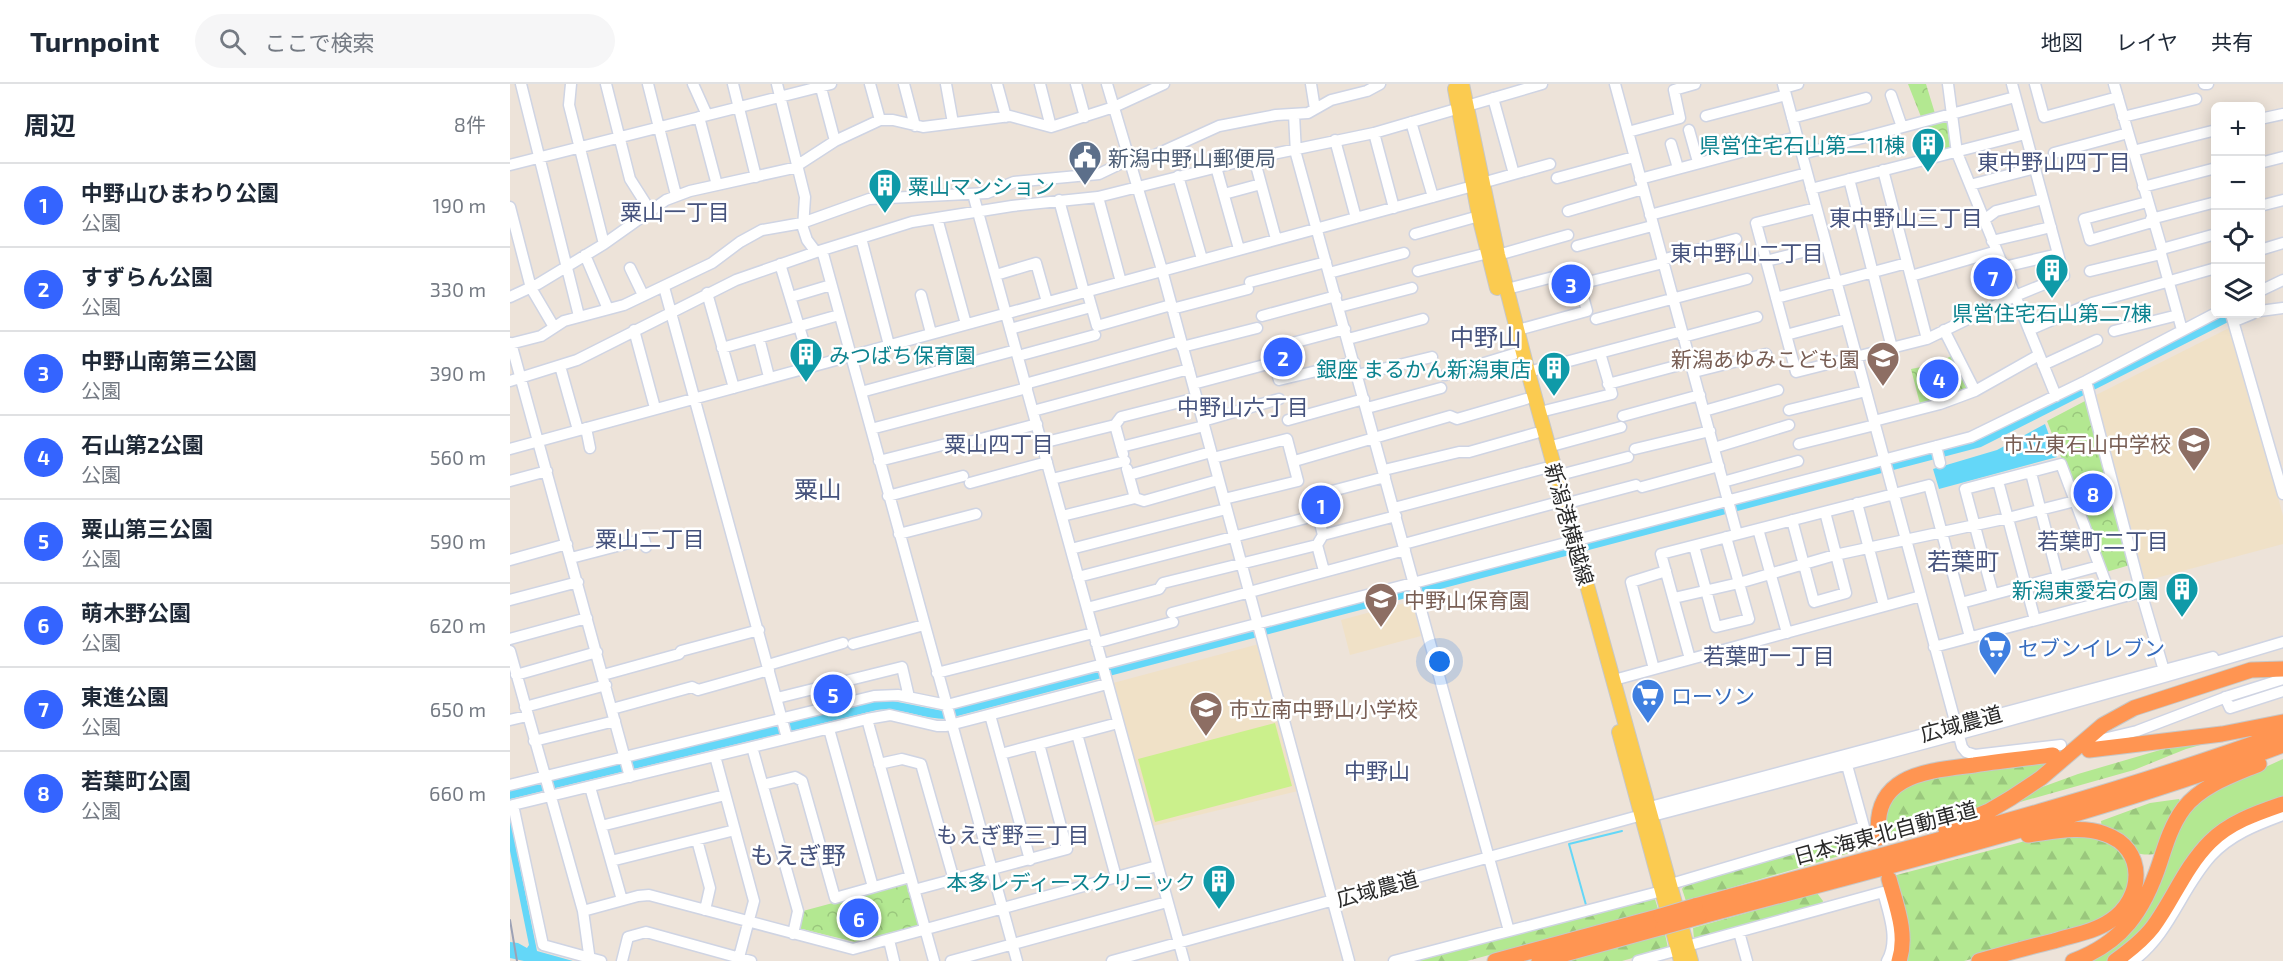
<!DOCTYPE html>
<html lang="ja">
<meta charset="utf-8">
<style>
body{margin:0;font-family:"Exo 2","Noto Sans JP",sans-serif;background:#f6f6f7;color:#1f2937}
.controls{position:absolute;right:18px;top:18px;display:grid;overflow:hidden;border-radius:9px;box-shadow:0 3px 15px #0003}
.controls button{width:54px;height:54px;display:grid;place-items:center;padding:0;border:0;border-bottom:2px solid #e0e1e3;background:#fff;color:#1f2937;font:30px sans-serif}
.you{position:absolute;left:930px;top:578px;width:21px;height:21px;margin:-15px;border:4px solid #fff;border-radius:50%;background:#1a73e8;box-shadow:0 0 0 9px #1a73e833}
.badge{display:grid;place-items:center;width:39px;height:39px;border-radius:50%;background:#3464ff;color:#fff;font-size:20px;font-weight:700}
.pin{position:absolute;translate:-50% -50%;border:3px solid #fff;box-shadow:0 2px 6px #0006}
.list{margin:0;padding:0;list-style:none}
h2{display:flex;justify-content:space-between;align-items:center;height:78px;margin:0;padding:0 24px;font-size:26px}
h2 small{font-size:20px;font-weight:400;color:#747a83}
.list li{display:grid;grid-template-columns:39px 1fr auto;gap:18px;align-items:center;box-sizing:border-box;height:84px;padding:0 24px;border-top:2px solid #e0e1e3}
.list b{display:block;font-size:22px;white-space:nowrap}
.list p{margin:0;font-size:20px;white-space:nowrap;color:#747a83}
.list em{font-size:20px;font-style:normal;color:#747a83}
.icon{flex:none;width:33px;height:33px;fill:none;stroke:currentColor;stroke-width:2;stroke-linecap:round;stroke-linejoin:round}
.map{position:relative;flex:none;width:1773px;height:877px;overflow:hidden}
header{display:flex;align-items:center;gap:36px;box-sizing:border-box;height:84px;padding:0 30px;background:#fff;border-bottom:2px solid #e0e1e3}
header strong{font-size:28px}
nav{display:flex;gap:33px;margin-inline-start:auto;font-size:21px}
.search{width:420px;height:54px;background:#f6f6f7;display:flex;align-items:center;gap:15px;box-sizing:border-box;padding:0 21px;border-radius:33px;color:#747a83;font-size:22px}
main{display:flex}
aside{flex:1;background:#fff}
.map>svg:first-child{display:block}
</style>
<header>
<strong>Turnpoint</strong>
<div class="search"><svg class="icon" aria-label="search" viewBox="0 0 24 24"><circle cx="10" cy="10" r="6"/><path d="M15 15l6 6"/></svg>ここで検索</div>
<nav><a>地図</a><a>レイヤ</a><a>共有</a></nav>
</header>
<main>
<aside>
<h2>周辺<small>8件</small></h2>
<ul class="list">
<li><span class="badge">1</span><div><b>中野山ひまわり公園</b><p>公園</p></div><em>190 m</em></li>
<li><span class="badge">2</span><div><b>すずらん公園</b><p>公園</p></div><em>330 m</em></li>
<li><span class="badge">3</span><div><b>中野山南第三公園</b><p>公園</p></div><em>390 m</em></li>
<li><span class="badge">4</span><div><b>石山第2公園</b><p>公園</p></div><em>560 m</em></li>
<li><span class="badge">5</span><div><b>粟山第三公園</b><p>公園</p></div><em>590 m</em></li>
<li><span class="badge">6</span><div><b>萌木野公園</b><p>公園</p></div><em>620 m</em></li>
<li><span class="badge">7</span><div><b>東進公園</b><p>公園</p></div><em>650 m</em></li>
<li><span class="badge">8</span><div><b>若葉町公園</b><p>公園</p></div><em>660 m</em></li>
</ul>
</aside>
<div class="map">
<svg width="1773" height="877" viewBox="0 0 1773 877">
<defs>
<pattern id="forest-firs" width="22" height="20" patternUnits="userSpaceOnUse" patternTransform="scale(1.5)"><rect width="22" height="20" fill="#b3e891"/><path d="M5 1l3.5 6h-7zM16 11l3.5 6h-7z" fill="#9ac77d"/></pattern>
<pattern id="park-crowns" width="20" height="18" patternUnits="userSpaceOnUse" patternTransform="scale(1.5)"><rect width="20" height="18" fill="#b3e891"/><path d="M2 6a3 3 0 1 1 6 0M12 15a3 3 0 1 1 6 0" fill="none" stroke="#9ac77d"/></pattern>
</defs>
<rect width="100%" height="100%" fill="#ede3d9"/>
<path fill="#f0e1c7" d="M1723,242L1773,432V460L1635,497L1586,311Z
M902,517L911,552L840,571L831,536Z
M749,560L788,707L643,742L603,599Z"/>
<path fill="#b3e891" d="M1773,675V713L1740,726L1628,855L1598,877H1572L1601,862L1653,777L1681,721L1701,708Z"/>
<path fill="url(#forest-firs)" d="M1701,658L1676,665L1624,686L1510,718L1509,714L1516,709L1568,690L1674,659Z
M1547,676L1492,713L1440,735L1375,757L1374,741L1380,715L1417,691Z
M1669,715L1672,722L1648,769C1624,776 1610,758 1592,745L1591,737L1640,719Z
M1363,744V762L1176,817L1172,805L1174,802L1258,774Z
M1572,750L1605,761L1620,781L1617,813L1592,837L1544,853L1454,877H1395L1383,792L1519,756Z
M1307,809L1313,817L1311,823L1184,855L1183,844Z
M1144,812L1148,825L957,877H897Z
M1155,850L1158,864L1112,877H1056Z"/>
<path fill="url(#park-crowns)" d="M1398,0H1416L1427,36L1437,35L1440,64L1425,68Z
M1483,173L1498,208L1496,211L1483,216L1469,177Z
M1443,271L1460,304L1451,309L1410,320L1401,285L1426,280Z
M1575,317L1620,481L1596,488L1537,337Z
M397,799L409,841L345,858L288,844L293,827Z"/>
<path fill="#cbf08c" d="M765,639L782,702L645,738L628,675Z"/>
<path fill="#64d7f8" d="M1713,230H1734L1471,363L436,635C413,635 390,623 367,626L0,715V706L368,616L383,617L433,627L1455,359L1476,352Z
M1535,340L1547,373L1429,405L1423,385L1487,366Z
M0,734L27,867L63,877H14L0,874V858L8,859L17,864L19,861L0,767Z"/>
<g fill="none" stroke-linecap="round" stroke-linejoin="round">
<path stroke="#64d7f8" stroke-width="2" d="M1076,821L1059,760L1112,747"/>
<defs>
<path id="minor" d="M11,0L69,232
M61,0L59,21L94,160
M96,0L120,95L141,128
M138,0L166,111
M183,0L197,31
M223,0L246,93
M267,0L295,113L293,144L297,156L306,168
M310,0L325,57
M360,0L370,36
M394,0L405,42
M436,0L443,39
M487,0L496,33
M530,0L541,43
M566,0L575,33
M597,0L652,186L839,877
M801,0L805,25
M1105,0L1227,450
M1273,0L1452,663L1456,668L1465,671L1551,661
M1438,0L1447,69L1546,312
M1525,0L1534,33L1608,13
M1604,0L1652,165L1651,170L1672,246
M1694,0H1698
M1274,4L1288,0
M1381,11L1392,43
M784,30L786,70L999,847
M1196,32L1276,11
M189,33L207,101
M1613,33L1686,15
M1282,34L1356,14
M1750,35L1773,30
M901,38L923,113
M1179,46L1188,78
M1118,48L1170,34L1164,6L1185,0
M864,49L884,124
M825,56L846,134
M1161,60L1168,84
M1623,67L1706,46
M1544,69L1618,49
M1292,70L1505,13
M744,74L766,155
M1750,79L1773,73
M0,81L321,0
M288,81L325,57L370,36H383L413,43L500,32L541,43L604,23L654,0
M706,83L729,165
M1373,86L1417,255
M1004,90L1040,80
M668,92L692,175
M1047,94L1124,73
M1130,95L1287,53
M1339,95L1382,264
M972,99L1004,90L983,14
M1460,101L1525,84
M1633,103L1706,84
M1301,105L1515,50
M463,110L674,877
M714,110L751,100
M588,113L611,198
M549,116L574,208
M1637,118L1574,135L1580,156L1642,138
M1750,122L1773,116
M0,123L21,204L44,243
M1306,124L1246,139L1286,288L1417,255L1505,212L1554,192L1502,0
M1058,127L1133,105
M1140,131L1297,89
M427,134L456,240
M1641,135L1706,118
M1474,136L1486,127L1533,115
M905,150L969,132
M351,154L379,261
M1482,157L1541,143
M1067,162L1142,142
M1652,165L1706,150
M312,166L507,877
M1750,166L1773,159
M75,171L98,225
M988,171L1058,151
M1152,176L1226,155
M1256,177L1316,162
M270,180L301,282
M1494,183L1548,170
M120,184L133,211
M908,187L978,169
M1580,187L1651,170
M819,189L894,169
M486,191L526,179L537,218
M1401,192L1487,167
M740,198L816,178
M1070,200L1153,179
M154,203L277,654
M997,205L1066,187L1077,227L1008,246
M577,207L587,242L661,221
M1750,207L1773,196
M197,209L224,304
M411,211L421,249
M0,213L28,200L94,160L156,116L180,107L288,83
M281,213L321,201
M1266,214L1397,179
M829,223L902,204
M662,225L738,205
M1750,227L1773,224
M1721,230L1773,410
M752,232L826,212
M1086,235L1237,195
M1725,237L1742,230
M500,245L581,223
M835,245L760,265L769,296L844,278
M124,246L145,324
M1434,246L1465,307
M1519,246L1582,219L1706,184
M1604,247L1668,231
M1276,251L1336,235
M1173,253L1247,233
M249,254L259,293
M838,255L913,235
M1,259L120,693
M0,260L31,252L54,237L114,221L202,179L230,158L252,146L292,139L359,115L477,109L504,98L589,90L612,79L645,71L709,42L766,31L798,29L821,16L857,7L870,0
M672,263L747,244
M212,264L329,231
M508,272L585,251
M1533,281L1587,256
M50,282L68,346
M1018,288L1172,247
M1184,288L1256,270
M847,291L922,273
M935,291L1004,270
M0,297L67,276L226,196L306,168L402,138L502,122L588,113L744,74L864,49L1032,0
M1576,297L1631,508L1655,590
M515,300L671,257
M683,300L758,280
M1098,300L1181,278
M351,308L506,266
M857,324L931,304
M1279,326L1356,307
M523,327L679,285
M1194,327L1268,306
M1030,328L1102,310L1090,269
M1113,332L1190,311
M778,336L854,315
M693,337L769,315
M1364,337L1430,320L1465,307L1529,271
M605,341L613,370
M76,344L80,364
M361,345L517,304
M532,359L605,341L611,333L686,314
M1289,360L1365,341
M1426,362L1430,379
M611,363L694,342
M1038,363L1111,343
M1204,364L1279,341
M0,365L963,102
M1125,365L1200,347
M703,374L777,355L788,397L714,415
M788,376L940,332L947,335L1016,315
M369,377L448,357L456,359L527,340
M617,385L625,414
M874,386L949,368H959L1026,349
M1521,389L1548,493
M619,391L701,368
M1046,392L1118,373
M875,393L803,412L813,451L886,432
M542,395L615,377
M0,397L37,387
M1488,397L1525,536
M1213,398L1288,377
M460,399L537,378
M1132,403L1209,382
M378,412L453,392
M1347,419L1374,522
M1054,420L1126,401
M884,424L1035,384
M552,432L625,414L634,417L708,396
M1282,436L1304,518L1336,509L1315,428
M1248,445L1277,549
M389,450L466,430
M894,460L1045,419
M807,461L814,487
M1184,462L1206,543L1239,535L1216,453
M561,465L716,425
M61,474L134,455L136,463
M0,476L57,460
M568,493L808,431
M1483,510L1455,405L1551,380L1602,515
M1164,514L1229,499L1325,471L1498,434L1565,417
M0,516L68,498
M1451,519L1589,482
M577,524L649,505L653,499L807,461L813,451
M662,529L895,466
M0,555L77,534
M586,559L663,538
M343,560L414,541
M1424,563L1631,508
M0,567L73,827L80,877
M1180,575L1151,470L1419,401L1460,553
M258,581L333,559
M1144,585L1121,498L1156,487
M427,589L583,549
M6,591L87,568
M93,591L169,570L171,567L249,546
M1104,596L1411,512
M1715,613L1720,624L1773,607
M267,614L392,583L399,613
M15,623L96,601
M102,625L182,603L188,606L259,586
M480,631L520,776
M357,635L424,877
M0,636L17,632
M319,645L363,803
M567,650L606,793
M1589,656L1627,647L1719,612L1773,595
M24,657L105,637
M242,663L288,827L283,850
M491,670L608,639
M205,672L244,817L228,877
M369,680L392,675L411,680L444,796
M0,701L364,612L388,611L437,621L1461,353L1576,297L1706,229
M253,701L285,693L292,697L325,814L400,793
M80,703L112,816
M1134,729L1140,723L1703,573
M91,742L215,711
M187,756L200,804L195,826
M101,777L225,746
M1161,800L1354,743L1335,674
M404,806L557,765L529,660
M73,827L128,812L139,811L343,865L647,782
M1229,848L1237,877
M379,856L384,877
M1177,862L1373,808C1379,830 1389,856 1377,877
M91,877L33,861L3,721L357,635L380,631L427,642H436L597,600
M112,877L118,853L136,848L241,877
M441,877L657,818
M602,877L1132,731L1142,732C1353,676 1564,621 1773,558
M884,877L1152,807
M1128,877L1168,866
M1623,877C1660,850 1671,805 1701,772C1720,751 1746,741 1773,731"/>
<path id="major" d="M952,0L988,171L1018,288L1181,877
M945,5L969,132L987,204
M1109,648L1171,877"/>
<path id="highway" d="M1579,666L1712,650L1773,638
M1436,745L1479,727L1501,714L1531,694L1593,641L1624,624L1741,586L1773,585
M1369,754C1361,690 1417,687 1464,681C1490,677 1517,674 1543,671
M1379,795C1386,821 1398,850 1389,877
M1185,822C1382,768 1581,719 1773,649
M1189,833C1385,780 1583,732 1773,661
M985,877L1151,832
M1029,877L1153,843
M1469,877C1494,870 1519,863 1544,857C1563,851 1584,848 1600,837C1634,815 1637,764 1595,750C1571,741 1542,748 1518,751
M1563,877C1612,859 1634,827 1650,778C1656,759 1662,740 1674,724C1692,701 1723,691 1749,680
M1605,877C1619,867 1633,856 1643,843C1663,816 1675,783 1700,758C1720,738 1747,729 1773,720"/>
</defs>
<use href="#minor" stroke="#cfd4e3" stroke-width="13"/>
<use href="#major" stroke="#c7c7c7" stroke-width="16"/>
<use href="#highway" stroke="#c7c7c7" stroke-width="17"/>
<use href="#minor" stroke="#fff" stroke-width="10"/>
<use href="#major" stroke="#fbcb50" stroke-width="14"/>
<use href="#highway" stroke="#ff9552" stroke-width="15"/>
<path stroke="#9ca1b5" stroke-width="2" d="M0,836L7,877"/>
<defs>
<path id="highway-bridge" d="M1151,832L1185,822
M1153,843L1189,833"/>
</defs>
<use href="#highway-bridge" stroke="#c7c7c7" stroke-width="17" stroke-linecap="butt"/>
<use href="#highway-bridge" stroke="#ff9552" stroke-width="15"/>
</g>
<defs>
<symbol id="building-pin" viewBox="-11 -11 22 30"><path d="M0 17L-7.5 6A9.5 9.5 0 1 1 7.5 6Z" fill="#0f9aa8" stroke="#fff"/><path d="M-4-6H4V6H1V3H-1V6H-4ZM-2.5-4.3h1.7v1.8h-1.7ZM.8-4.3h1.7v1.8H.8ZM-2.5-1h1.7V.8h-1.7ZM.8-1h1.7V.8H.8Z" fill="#fff"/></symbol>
<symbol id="civic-pin" viewBox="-11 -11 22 30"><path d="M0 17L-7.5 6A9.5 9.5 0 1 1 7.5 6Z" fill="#5c6f8a" stroke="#fff"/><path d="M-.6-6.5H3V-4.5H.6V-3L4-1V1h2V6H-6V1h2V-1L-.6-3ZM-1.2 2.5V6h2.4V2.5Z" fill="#fff"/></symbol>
<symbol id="school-pin" viewBox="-11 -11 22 30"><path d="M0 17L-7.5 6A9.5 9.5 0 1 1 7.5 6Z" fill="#8d6e63" stroke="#fff"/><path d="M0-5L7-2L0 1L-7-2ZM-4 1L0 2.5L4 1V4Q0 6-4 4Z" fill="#fff"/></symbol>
<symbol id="supermarket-pin" viewBox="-11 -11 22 30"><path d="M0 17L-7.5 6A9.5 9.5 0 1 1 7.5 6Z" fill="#3f7fe0" stroke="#fff"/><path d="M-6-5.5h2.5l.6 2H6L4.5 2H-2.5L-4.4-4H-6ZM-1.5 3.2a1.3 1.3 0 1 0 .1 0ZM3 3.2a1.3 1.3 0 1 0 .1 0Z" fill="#fff"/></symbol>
</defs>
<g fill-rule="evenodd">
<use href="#building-pin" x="1399" y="41" width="38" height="52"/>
<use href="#civic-pin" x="556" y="54" width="38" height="52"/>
<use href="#building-pin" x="356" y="82" width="38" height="52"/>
<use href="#building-pin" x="1523" y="167" width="38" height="52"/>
<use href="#building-pin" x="277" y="251" width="38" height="52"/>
<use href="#school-pin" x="1354" y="255" width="38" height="52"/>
<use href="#building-pin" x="1025" y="265" width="38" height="52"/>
<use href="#school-pin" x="1665" y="340" width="38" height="52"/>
<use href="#building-pin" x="1653" y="486" width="38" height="52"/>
<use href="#school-pin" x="852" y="496" width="38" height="52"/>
<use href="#supermarket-pin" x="1466" y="544" width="38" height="52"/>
<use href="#supermarket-pin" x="1119" y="592" width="38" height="52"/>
<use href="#school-pin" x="677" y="605" width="38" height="52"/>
<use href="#building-pin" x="690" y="778" width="38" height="52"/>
</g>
<g text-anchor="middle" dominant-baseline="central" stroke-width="5" stroke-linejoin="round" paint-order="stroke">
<g font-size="21" fill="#0d838f" stroke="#fff" text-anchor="end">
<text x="1395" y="60">県営住宅石山第二11棟</text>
<text x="398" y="101" text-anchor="start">粟山マンション</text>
<text x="1542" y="228" text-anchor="middle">県営住宅石山第二7棟</text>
<text x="319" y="270" text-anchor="start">みつばち保育園</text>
<text x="1021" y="284">銀座 まるかん新潟東店</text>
<text x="1649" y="505">新潟東愛宕の園</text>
<text x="686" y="797">本多レディースクリニック</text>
</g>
<g font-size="21" fill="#4e5e75" stroke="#fff" text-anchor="start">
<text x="598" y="73">新潟中野山郵便局</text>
</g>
<g font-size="21" fill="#785e54" stroke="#fff" text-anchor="end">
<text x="1350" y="274">新潟あゆみこども園</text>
<text x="1661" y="359">市立東石山中学校</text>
<text x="894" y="515" text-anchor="start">中野山保育園</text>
<text x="719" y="624" text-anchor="start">市立南中野山小学校</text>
</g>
<g font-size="21" fill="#292929" stroke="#fff">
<text transform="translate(1060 440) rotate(74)">新潟港横越線</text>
<text transform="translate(1451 639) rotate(-15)">広域農道</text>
<text transform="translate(1375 748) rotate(-15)">日本海東北自動車道</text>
<text transform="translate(867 804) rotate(-15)">広域農道</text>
</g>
<g font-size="21" fill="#366cbe" stroke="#fff" text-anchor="start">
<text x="1508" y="563">セブンイレブン</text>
<text x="1161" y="611">ローソン</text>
</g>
<g font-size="22" fill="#46537d" stroke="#fff">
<text x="1544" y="77">東中野山四丁目</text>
<text x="165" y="127">粟山一丁目</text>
<text x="1396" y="133">東中野山三丁目</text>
<text x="1237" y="168">東中野山二丁目</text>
<text x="733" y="322">中野山六丁目</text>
<text x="489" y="359">粟山四丁目</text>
<text x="140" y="454">粟山二丁目</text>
<text x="1593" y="456">若葉町二丁目</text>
<text x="1259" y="571">若葉町一丁目</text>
<text x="867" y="686">中野山</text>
<text x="503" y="750">もえぎ野三丁目</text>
</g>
<g font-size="24" fill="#46537d" stroke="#fff">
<text x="976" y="252">中野山</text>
<text x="308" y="404">粟山</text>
<text x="1453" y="476">若葉町</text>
<text x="288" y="770">もえぎ野</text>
</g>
</g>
</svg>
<div class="controls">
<button>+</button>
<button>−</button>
<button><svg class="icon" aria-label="locate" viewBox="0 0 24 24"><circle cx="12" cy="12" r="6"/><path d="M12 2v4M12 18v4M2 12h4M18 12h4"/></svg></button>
<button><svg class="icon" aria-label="layers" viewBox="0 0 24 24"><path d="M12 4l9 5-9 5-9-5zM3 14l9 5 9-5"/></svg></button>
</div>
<div class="you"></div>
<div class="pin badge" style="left:811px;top:421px">1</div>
<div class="pin badge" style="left:773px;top:273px">2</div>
<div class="pin badge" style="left:1061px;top:200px">3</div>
<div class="pin badge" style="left:1429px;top:295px">4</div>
<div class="pin badge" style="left:323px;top:610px">5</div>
<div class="pin badge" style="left:349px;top:834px">6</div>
<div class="pin badge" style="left:1483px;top:193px">7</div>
<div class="pin badge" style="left:1583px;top:409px">8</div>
</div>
</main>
